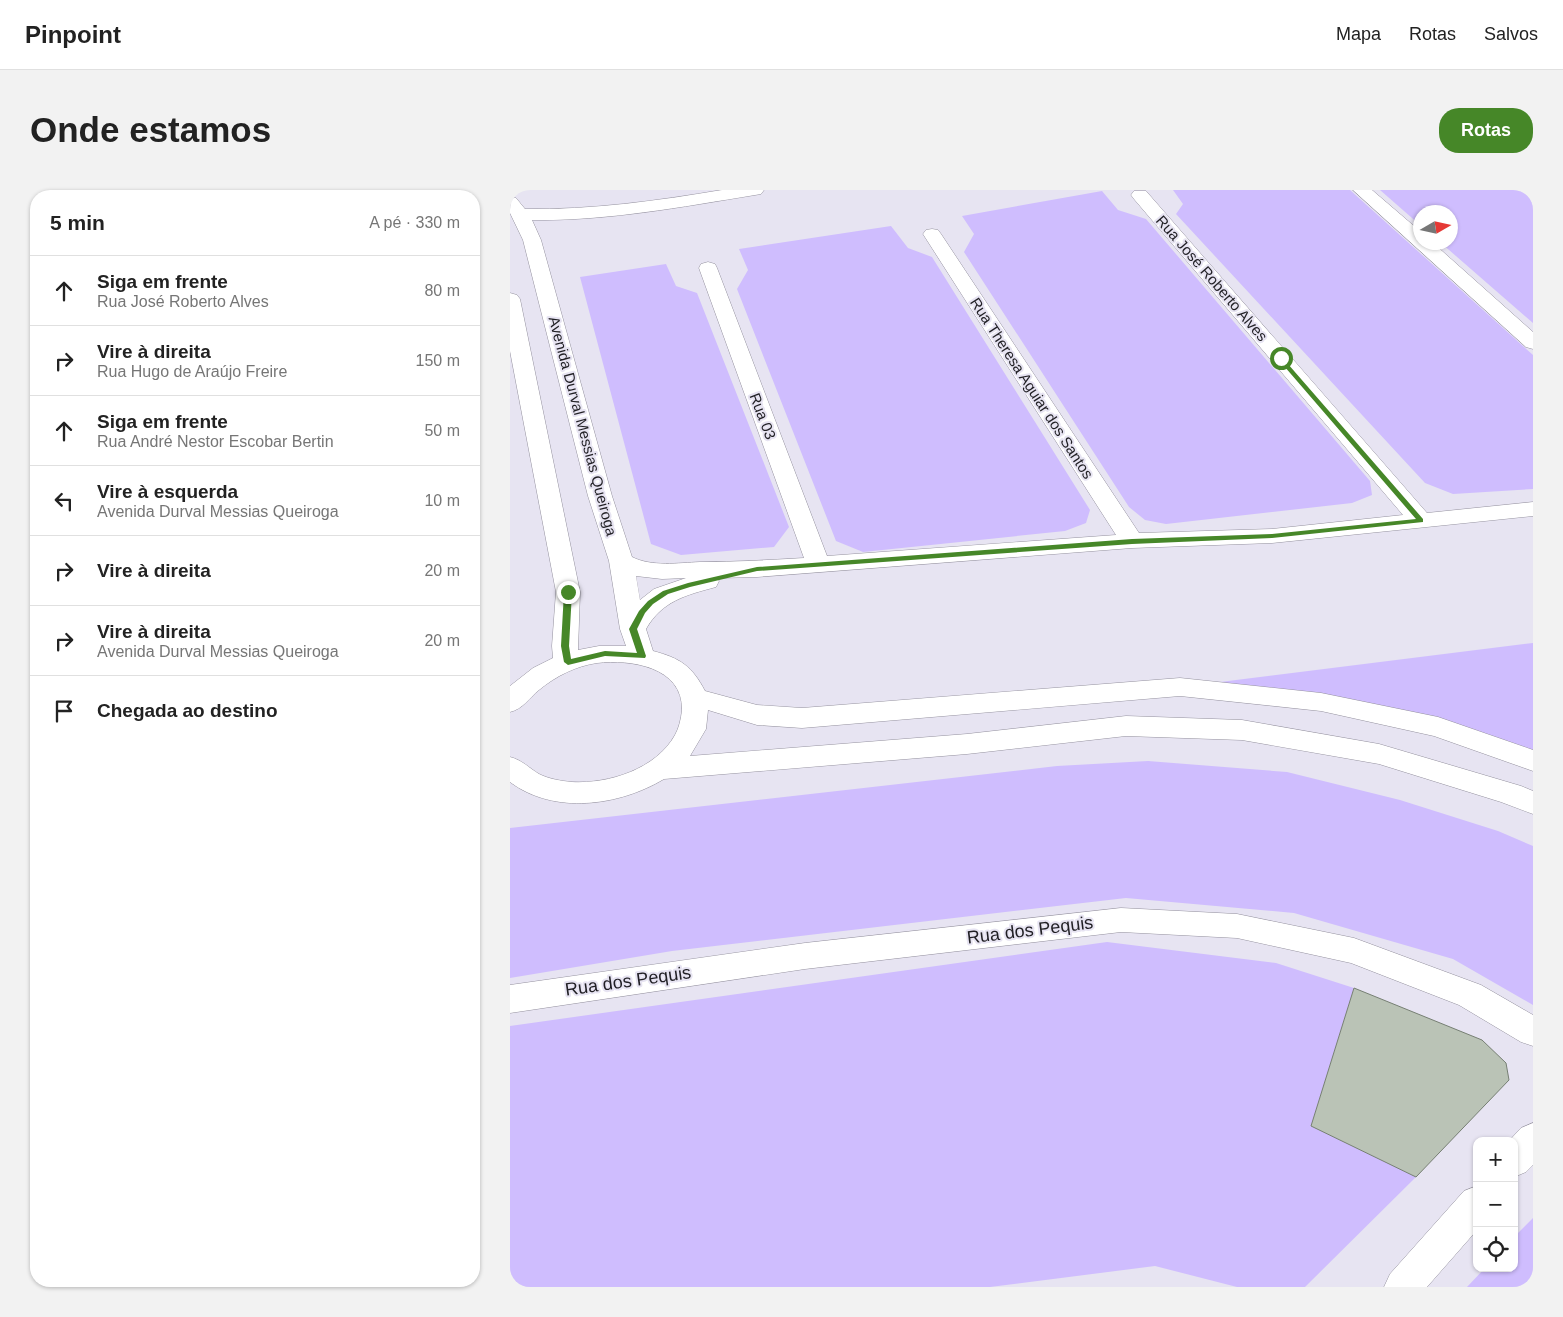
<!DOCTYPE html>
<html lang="pt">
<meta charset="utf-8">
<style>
body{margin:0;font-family:Arial,sans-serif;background:#f2f2f2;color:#222}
.controls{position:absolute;right:15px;bottom:15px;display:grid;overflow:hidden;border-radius:10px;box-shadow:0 1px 4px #0004}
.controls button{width:45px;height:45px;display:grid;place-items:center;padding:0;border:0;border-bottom:1px solid #e0e0e0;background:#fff;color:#222;font:25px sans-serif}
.compass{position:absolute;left:903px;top:15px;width:45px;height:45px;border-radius:50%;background:#fff;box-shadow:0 1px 4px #0004;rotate:81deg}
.stop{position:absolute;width:15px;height:15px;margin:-11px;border:4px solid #468728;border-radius:50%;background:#fff}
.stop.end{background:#468728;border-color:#fff;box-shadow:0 1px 5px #0008}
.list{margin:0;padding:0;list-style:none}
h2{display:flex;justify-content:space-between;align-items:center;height:65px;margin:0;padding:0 20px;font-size:21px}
h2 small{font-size:16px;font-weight:400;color:#767676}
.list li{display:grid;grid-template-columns:32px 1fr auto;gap:15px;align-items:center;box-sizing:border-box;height:70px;padding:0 20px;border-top:1px solid #e0e0e0}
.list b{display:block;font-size:19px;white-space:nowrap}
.list p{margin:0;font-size:16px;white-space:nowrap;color:#767676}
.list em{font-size:16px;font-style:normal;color:#767676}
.icon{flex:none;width:28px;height:28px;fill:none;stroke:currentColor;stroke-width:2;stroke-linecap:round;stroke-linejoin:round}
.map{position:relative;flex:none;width:1023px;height:1097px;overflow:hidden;border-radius:20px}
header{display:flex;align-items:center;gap:30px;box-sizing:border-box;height:70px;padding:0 25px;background:#fff;border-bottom:1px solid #e0e0e0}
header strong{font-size:24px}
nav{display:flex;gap:28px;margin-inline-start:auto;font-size:18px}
.intro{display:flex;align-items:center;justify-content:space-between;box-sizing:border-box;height:120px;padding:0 30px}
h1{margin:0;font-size:35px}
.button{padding:12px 22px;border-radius:20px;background:#468728;color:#fff;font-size:18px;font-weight:700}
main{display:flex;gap:30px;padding:0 30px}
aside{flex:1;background:#fff;border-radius:20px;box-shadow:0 1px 4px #0004}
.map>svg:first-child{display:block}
</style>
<header>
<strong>Pinpoint</strong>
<nav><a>Mapa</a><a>Rotas</a><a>Salvos</a></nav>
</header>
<div class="intro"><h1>Onde estamos</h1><a class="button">Rotas</a></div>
<main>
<aside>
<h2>5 min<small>A pé · 330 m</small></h2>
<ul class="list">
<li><svg class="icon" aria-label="ahead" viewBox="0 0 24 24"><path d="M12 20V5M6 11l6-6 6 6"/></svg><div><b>Siga em frente</b><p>Rua José Roberto Alves</p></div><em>80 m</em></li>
<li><svg class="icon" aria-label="right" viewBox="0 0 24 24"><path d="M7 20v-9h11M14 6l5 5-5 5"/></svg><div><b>Vire à direita</b><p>Rua Hugo de Araújo Freire</p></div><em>150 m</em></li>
<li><svg class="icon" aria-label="ahead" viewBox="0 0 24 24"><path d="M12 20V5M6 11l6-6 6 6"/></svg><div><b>Siga em frente</b><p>Rua André Nestor Escobar Bertin</p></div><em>50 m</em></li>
<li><svg class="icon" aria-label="left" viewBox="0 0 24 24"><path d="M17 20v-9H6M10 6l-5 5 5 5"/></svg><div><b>Vire à esquerda</b><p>Avenida Durval Messias Queiroga</p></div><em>10 m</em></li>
<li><svg class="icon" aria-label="right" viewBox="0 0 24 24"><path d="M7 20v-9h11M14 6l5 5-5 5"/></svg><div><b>Vire à direita</b></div><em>20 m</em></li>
<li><svg class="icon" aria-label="right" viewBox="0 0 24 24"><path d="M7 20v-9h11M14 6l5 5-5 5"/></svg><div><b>Vire à direita</b><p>Avenida Durval Messias Queiroga</p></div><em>20 m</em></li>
<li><svg class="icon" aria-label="arrive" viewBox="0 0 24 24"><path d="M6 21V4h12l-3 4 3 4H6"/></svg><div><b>Chegada ao destino</b></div></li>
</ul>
</aside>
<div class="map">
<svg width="1023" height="1097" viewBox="0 0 1023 1097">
<rect width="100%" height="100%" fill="#e7e4f2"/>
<path fill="#cfbdfe" d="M663,0H840L1023,165V299L943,304L915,293L666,24L673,14Z
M870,0H1023V133L931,53L941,52V22H911L910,35Z
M592,1L608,20L636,29L860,291L862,305L842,313L656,334L635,330L619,317L454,62L464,44L452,26Z
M381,36L398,58L422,67L580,320L576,333L555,341L353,362L326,351L227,99L238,80L229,59Z
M156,74L166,96L187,103L279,337L264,357L171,365L141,354L70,87Z
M1023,453V571L928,537L670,497Z
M638,571L777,582L890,610L988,641L1023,656V815L943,769L784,723L616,708L162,761L0,788V638L547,576Z
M597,752L766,773L844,798L801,936L906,987L795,1097H727L645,1076L480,1097H0V836Z
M1023,1028V1097H957L975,1078H1004V1047Z"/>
<path fill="#bac3b6" stroke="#767f73" d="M844,798L972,850L996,873L999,890L906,987L801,936Z"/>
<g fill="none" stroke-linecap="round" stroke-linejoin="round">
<defs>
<path id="street" d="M212,0H254L251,4L245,5C171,17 97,31 22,30L31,50L102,306L122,367C142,377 168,373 190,372C225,372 259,370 294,368L189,78L191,74L198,72L205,74L207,78L317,366L606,345L413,44L416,40L422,39L428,40L431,44L629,343L762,339L893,325L624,9L621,5L624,1H636L917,323L1023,312V326L762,353L622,358L247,387L207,388L209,391L206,397C176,405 152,411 136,439L143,461C170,468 182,476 195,501L247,515L292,518L670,488L811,503L928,527L1023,560V581L924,546L811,521L670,506L292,538L247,535L198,520L196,539L180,566L457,544L616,526L732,530L869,554L1011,596L1023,601V624L991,612L869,574L732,550L616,546L457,564L154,589C109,616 44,625 0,592V567C12,570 19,578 29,584C39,589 51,591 62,592C99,594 146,579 165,545C169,538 171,529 172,520C173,477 121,469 87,473C66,476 46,486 29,500C19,508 13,519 0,522V496L23,478L43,468L42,456L46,402L0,161V103L7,105L10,109L70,402L68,460L89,456H116L110,439L99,371L78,306L13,50L0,23V7L6,8L15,19C81,20 146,11 212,0ZM126,386L152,389L176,388L144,399L130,410Z
M843,0H862L911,42V52H922L1023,142V159L1016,157Z
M611,718L727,724L844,748L971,795L1023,825V856L1011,852L949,815L841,773L727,748L611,742L295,779L0,823V795L295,753Z
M1023,933V975L1016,982L1004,987V951H999L1011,938Z
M967,996V1040L917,1097H874L880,1084L954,1001Z"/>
</defs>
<use href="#street" stroke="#94919e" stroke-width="1"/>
<use href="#street" fill="#fff" fill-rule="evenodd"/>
</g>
<path fill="#468728" d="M771,166L913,329V332L762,348L622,354L247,381L180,397L158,404L143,414L135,423L127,439L136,466L135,468L95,466L58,475L54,472L51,456L54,402L58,399L62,402L59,456L61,469L95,461L127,463L119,439L129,421L138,411L153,401L178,393L247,377L622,349L762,344L906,329L768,169Z"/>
<g text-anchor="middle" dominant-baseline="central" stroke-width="4" stroke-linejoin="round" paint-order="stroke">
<g font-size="15" fill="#201f24" stroke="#e7e4f2">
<text transform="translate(702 88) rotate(49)">Rua José Roberto Alves</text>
<text transform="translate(522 198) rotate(57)">Rua Theresa Aguiar dos Santos</text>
<text transform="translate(253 226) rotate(69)">Rua 03</text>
<text transform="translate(73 236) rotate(75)">Avenida Durval Messias Queiroga</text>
</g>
<g font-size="18" fill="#201f24" stroke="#e7e4f2">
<text transform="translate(520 740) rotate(-7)">Rua dos Pequis</text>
<text transform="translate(118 791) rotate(-8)">Rua dos Pequis</text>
</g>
</g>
</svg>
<div class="controls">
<button>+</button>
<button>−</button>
<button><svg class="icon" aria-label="locate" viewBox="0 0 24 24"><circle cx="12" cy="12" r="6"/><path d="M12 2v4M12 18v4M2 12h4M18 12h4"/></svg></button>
</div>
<svg class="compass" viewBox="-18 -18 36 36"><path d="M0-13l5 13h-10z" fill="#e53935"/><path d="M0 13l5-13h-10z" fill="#767676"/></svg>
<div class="stop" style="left:771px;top:168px"></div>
<div class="stop end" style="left:58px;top:402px"></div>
</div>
</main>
